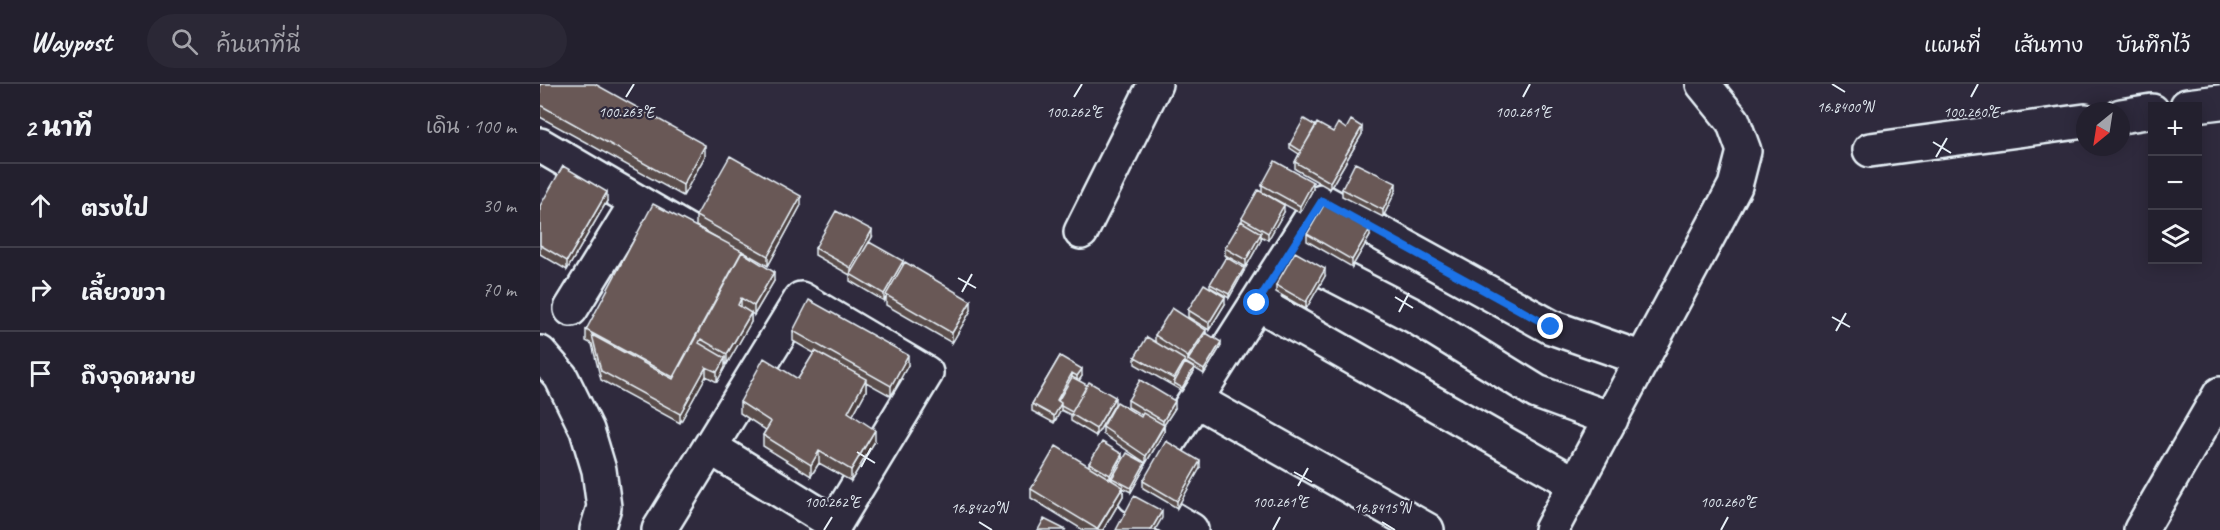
<!DOCTYPE html>
<html lang="th">
<meta charset="utf-8">
<style>
body{margin:0;font-family:Caveat,"Playpen Sans Thai",sans-serif;background:#2b2836;color:#f1f3f6}
.controls{position:absolute;right:18px;top:18px;display:grid;overflow:hidden;border-radius:0px;box-shadow:0 3px 15px #0003}
.controls button{width:54px;height:54px;display:grid;place-items:center;padding:0;border:0;border-bottom:2px solid #403e4a;background:#23202e;color:#f1f3f6;font:30px sans-serif}
.compass{position:absolute;left:1536px;top:18px;width:54px;height:54px;border-radius:50%;background:#23202e;box-shadow:0 3px 15px #0003;rotate:210deg}
.stop{position:absolute;width:18px;height:18px;margin:-14px;border:4px solid #1a73e8;border-radius:50%;background:#fff}
.stop.end{background:#1a73e8;border-color:#fff;box-shadow:0 2px 6px #0008}
.list{margin:0;padding:0;list-style:none}
h2{display:flex;justify-content:space-between;align-items:center;height:78px;margin:0;padding:0 24px;font-size:26px}
h2 small{font-size:20px;font-weight:400;color:#a3a3aa}
.list li{display:grid;grid-template-columns:39px 1fr auto;gap:18px;align-items:center;box-sizing:border-box;height:84px;padding:0 24px;border-top:2px solid #403e4a}
.list b{display:block;font-size:22px;white-space:nowrap}
.list em{font-size:20px;font-style:normal;color:#a3a3aa}
.icon{flex:none;width:33px;height:33px;fill:none;stroke:currentColor;stroke-width:2;stroke-linecap:round;stroke-linejoin:round}
.map{position:relative;flex:none;width:1680px;height:446px;overflow:hidden}
header{display:flex;align-items:center;gap:36px;box-sizing:border-box;height:84px;padding:0 30px;background:#23202e;border-bottom:2px solid #403e4a}
header strong{font-size:28px}
nav{display:flex;gap:33px;margin-inline-start:auto;font-size:21px}
.search{width:420px;height:54px;background:#2b2836;display:flex;align-items:center;gap:15px;box-sizing:border-box;padding:0 21px;border-radius:33px;color:#a3a3aa;font-size:22px}
main{display:flex}
aside{flex:1;background:#23202e}
.map>svg:first-child{display:block}
</style>
<header>
<strong>Waypost</strong>
<div class="search"><svg class="icon" aria-label="search" viewBox="0 0 24 24"><circle cx="10" cy="10" r="6"/><path d="M15 15l6 6"/></svg>ค้นหาที่นี่</div>
<nav><a>แผนที่</a><a>เส้นทาง</a><a>บันทึกไว้</a></nav>
</header>
<main>
<aside>
<h2>2 นาที<small>เดิน · 100 m</small></h2>
<ul class="list">
<li><svg class="icon" aria-label="ahead" viewBox="0 0 24 24"><path d="M12 20V5M6 11l6-6 6 6"/></svg><div><b>ตรงไป</b></div><em>30 m</em></li>
<li><svg class="icon" aria-label="right" viewBox="0 0 24 24"><path d="M7 20v-9h11M14 6l5 5-5 5"/></svg><div><b>เลี้ยวขวา</b></div><em>70 m</em></li>
<li><svg class="icon" aria-label="arrive" viewBox="0 0 24 24"><path d="M6 21V4h12l-3 4 3 4H6"/></svg><div><b>ถึงจุดหมาย</b></div></li>
</ul>
</aside>
<div class="map">
<svg width="1680" height="446" viewBox="0 0 1680 446">
<rect width="100%" height="100%" fill="#2f2a3d"/>
<filter id="ink" filterUnits="userSpaceOnUse"><feTurbulence type="fractalNoise" baseFrequency=".0167" numOctaves="2"/><feDisplacementMap in="SourceGraphic" scale="12" xChannelSelector="R" yChannelSelector="G"/><feConvolveMatrix kernelMatrix="1 2 1 2 8 2 1 2 1" color-interpolation-filters="sRGB"/></filter>
<g filter="url(#ink)">
<g fill="none" stroke-linecap="round" stroke-linejoin="round">
<defs>
<path id="minor" d="M1647,22L1680,18
M1581,32L1612,27
M0,61L147,147
M1330,66L1545,37
M541,148L615,0
M750,168L874,232L997,308L1071,335
M717,219L1036,400
M31,225L97,118
M0,269L21,293L47,346L59,386L64,423L57,446
M656,316L887,446
M170,363L295,440
M119,446L261,215L386,289L291,446
M651,446L594,412L782,117L1011,243L1103,275
M1011,446L1195,102L1204,67L1193,37L1163,0
M1601,446L1680,310"/>
</defs>
<use href="#minor" stroke="#e8f1f8" stroke-width="38"/>
<use href="#minor" stroke="#2f2a3d" stroke-width="33"/>
</g>
<path fill="#5a4d4b" stroke="#e8f1f8" stroke-width="1.5" d="M0,0L165,72L143,112L0,33Z
M776,42L793,48L806,45L822,50L790,105L755,85V78L759,70L750,64V60Z
M722,101L773,105L760,129L722,108Z
M802,105L856,106L843,133L802,112Z
M67,117L27,186L0,170V122Z
M261,121L228,182L202,167V168L234,197L214,231L211,229V238L187,280L185,279V283L177,298L166,292L140,339L61,296L52,260L46,257V246L178,154L156,142V132Z
M744,128L728,156L721,152V156L706,183L685,171V164L702,138V134Z
M767,150L830,152L812,183L767,157Z
M332,153L329,158L363,182L431,226L412,259L346,221V213L344,217L310,197V191L275,171V164Z
M704,187L689,214L670,203V200Z
M785,192L766,225L736,208V201Z
M685,220L669,246L648,233V226Z
M253,247L368,281L351,312L326,298V307L313,331L335,357L311,397L279,379L271,392L223,362V351L226,346L200,329V318L258,295L274,269L253,257Z
M666,249L681,262L664,290L645,278L654,288L642,307L595,280V273L615,258V251Z
M520,272L542,292L539,297L575,320L556,352L531,337V331L521,326L514,339L492,327V320Z
M588,316L635,324L624,341V348L606,379L563,350V343L601,333L602,331L588,323Z
M582,373L570,395L572,396V394L605,383L591,408L583,404V412L563,446H543L491,414V405L549,382V379Z
M660,384L637,424L603,404V397Z"/>
<path fill="#4a3e3d" stroke="#e8f1f8" stroke-width="1.5" d="M822,43V50L790,105V98Z
M165,61V72L143,112V101Z
M773,98V105L760,129V122Z
M856,99V106L843,133V126Z
M67,108V117L27,186V177Z
M261,112V121L228,182V172Z
M744,121V128L728,156V149Z
M830,145V152L812,183V176Z
M332,146V153L311,191V184Z
M721,149V156L706,183V176Z
M363,177V184L344,217V210Z
M704,184V187L689,214V210Z
M785,185V192L766,225V218Z
M234,188V197L214,231V222Z
M685,213V220L669,246V239Z
M201,214V224L198,221Z
M431,217V226L412,259V249Z
M211,229V238L187,280V270Z
M666,246V252L648,276V273Z
M681,258V262L664,290V286Z
M368,271V281L351,312V302Z
M185,274V283L177,298V288Z
M645,276V283L634,299V295Z
M166,283V292L140,339V330Z
M654,284V288L642,307V304Z
M542,285V292L537,299V292Z
M532,289V296L518,320L517,316Z
M326,295V307L308,340V328Z
M575,313V320L556,352V345Z
M635,317V324L624,341V348L606,379V372L623,344V337Z
M521,319V326L514,339V332Z
M335,346V357L311,397V386Z
M279,367V379L271,392V381Z
M582,370V373L570,395V391Z
M660,377V384L637,424V417Z
M605,379V383L591,408V404Z
M583,403V412L563,446H557Z
M622,427V434L615,446H611Z"/>
<path fill="#695957" stroke="#e8f1f8" stroke-width="1.5" d="M0,0H55L165,61L143,101L0,21Z
M764,35L776,42L761,67L750,60Z
M811,36L822,43L790,98L755,78L777,39L793,48L798,39L806,45Z
M190,72L261,112L228,172L156,132Z
M735,77L773,98L760,122L722,101Z
M815,79L856,99L843,126L802,105Z
M23,82L67,108L27,177L0,161V122Z
M718,106L744,121L728,149L702,134Z
M785,119L830,145L812,176L767,150Z
M113,120L202,167L133,293L46,246Z
M296,127L332,146L311,184L275,164Z
M701,137L721,149L706,176L685,164Z
M329,158L363,177L344,210L310,190Z
M202,168L234,188L214,222L201,214L198,221L211,229L187,270L161,255L159,259L185,274L177,288L166,283L140,330L61,287L52,251L133,295Z
M755,168L785,185L766,218L736,201Z
M686,173L704,184L689,210L670,200Z
M365,178L431,217L412,249L346,211Z
M664,200L685,213L669,239L648,226Z
M269,216L368,271L351,302L253,247Z
M632,224L666,246L648,273L615,251Z
M666,249L681,258L664,286L648,276Z
M607,253L645,276L634,295L595,273Z
M275,267L326,295L308,328L335,346L311,386L279,367L271,381L223,351L231,338L200,318L224,274L258,295Z
M520,272L542,285L537,292L532,289L517,316L521,319L514,332L492,320Z
M645,279L654,284L642,304L634,299Z
M532,293L547,301L532,328L521,322V319L518,317Z
M600,296L635,317L623,337L588,316Z
M549,298L575,313L556,345L531,330Z
M577,318L601,333L603,329L624,341L606,372L563,343Z
M626,357L660,377L637,417L603,397Z
M562,358L582,370L570,391L549,379Z
M516,362L583,403L557,445L491,405Z
M587,369L605,379L591,404L572,394Z
M594,412L622,427L611,446H576Z
M504,435L526,446H498Z"/>
</g>
<g fill="none" stroke-linecap="round" stroke-linejoin="round" filter="url(#ink)">
<path stroke="#1a73e8" stroke-width="8" d="M717,219L782,117L1011,243"/>
</g>
<path fill="none" stroke="#e8f1f8" stroke-width="2" d="M1292,0L1305,8M86,13L94,0M534,13L542,0M983,13L990,0M1431,13L1438,0M1393,58L1411,69M1396,73L1407,54M418,194L436,204M422,208L432,190M855,213L873,224M859,228L869,209M1292,233L1310,243M1296,247L1306,229M317,368L335,379M321,383L331,364M754,388L772,398M758,402L768,384M439,438L452,446M842,438L855,446M284,446L292,433M733,446L740,433M1181,446L1188,433"/>
<g font-size="15" text-anchor="middle" fill="#e8f1f8" stroke="#2f2a3d" stroke-width="4.5" stroke-linejoin="round" paint-order="stroke">
<text x="1305" y="28">16.8400°N</text>
<text x="86" y="33">100.263°E</text>
<text x="534" y="33">100.262°E</text>
<text x="983" y="33">100.261°E</text>
<text x="1431" y="33">100.260°E</text>
<text x="292" y="423">100.262°E</text>
<text x="740" y="423">100.261°E</text>
<text x="1188" y="423">100.260°E</text>
<text x="439" y="429">16.8420°N</text>
<text x="842" y="429">16.8415°N</text>
</g>
</svg>
<div class="controls">
<button>+</button>
<button>−</button>
<button><svg class="icon" aria-label="layers" viewBox="0 0 24 24"><path d="M12 4l9 5-9 5-9-5zM3 14l9 5 9-5"/></svg></button>
</div>
<svg class="compass" viewBox="-18 -18 36 36"><path d="M0-13l5 13h-10z" fill="#e53935"/><path d="M0 13l5-13h-10z" fill="#a3a3aa"/></svg>
<div class="stop" style="left:717px;top:219px"></div>
<div class="stop end" style="left:1011px;top:243px"></div>
</div>
</main>
